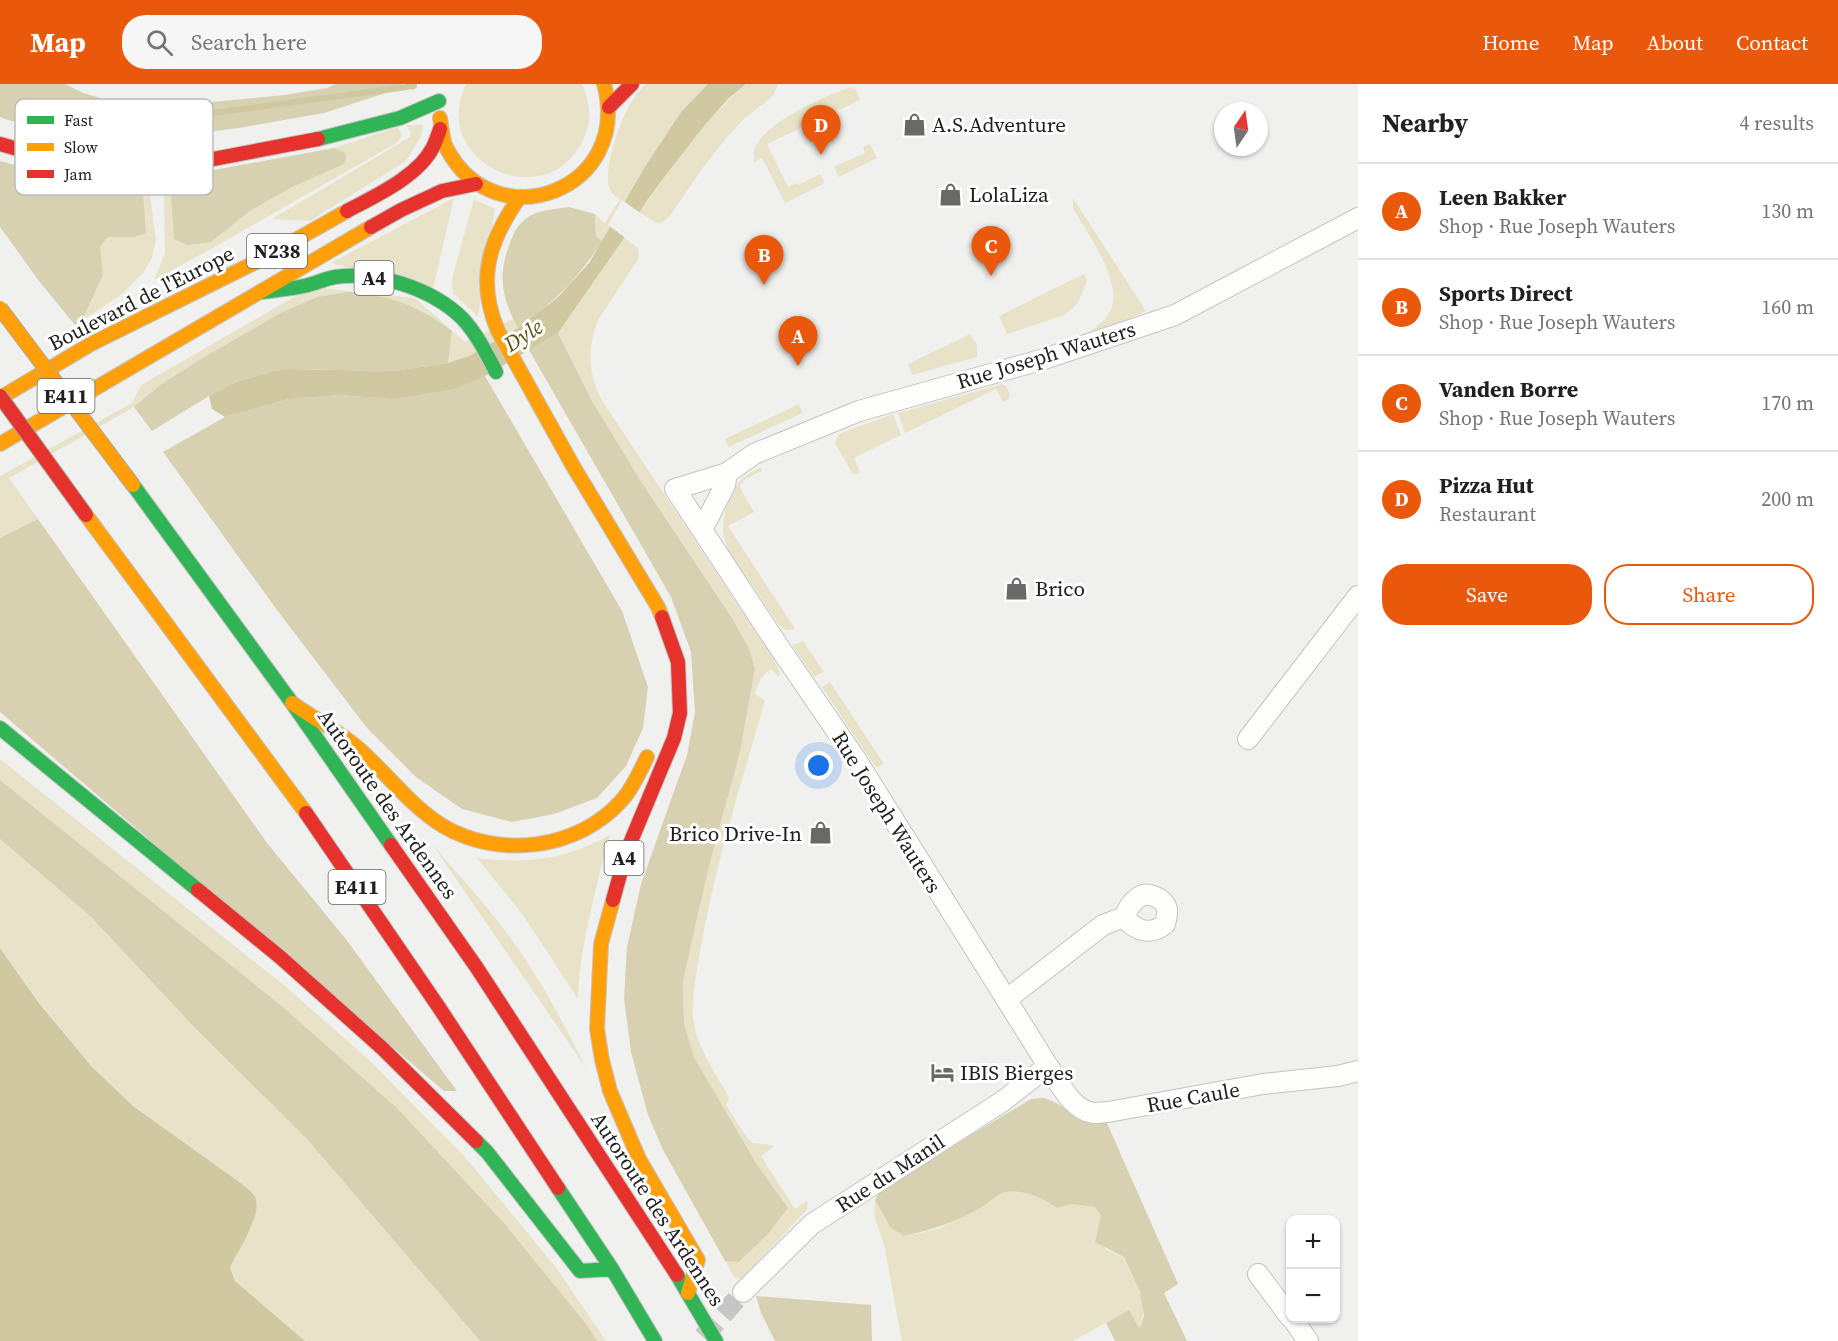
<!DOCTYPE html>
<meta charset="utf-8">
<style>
body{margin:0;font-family:"Source Serif 4",serif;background:#f6f6f6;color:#202124}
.controls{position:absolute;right:18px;bottom:18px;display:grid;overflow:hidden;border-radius:12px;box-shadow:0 2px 4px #0004}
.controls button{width:54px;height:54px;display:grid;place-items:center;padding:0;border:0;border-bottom:2px solid #e0e0e0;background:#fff;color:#202124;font:30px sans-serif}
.compass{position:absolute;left:1214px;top:18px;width:54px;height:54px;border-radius:50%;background:#fff;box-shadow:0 2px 4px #0004;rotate:13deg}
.you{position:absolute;left:819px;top:682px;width:21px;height:21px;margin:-15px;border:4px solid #fff;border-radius:50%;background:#1a73e8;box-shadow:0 0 0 9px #1a73e833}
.badge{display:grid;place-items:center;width:39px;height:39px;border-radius:50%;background:#ea580c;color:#fff;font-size:20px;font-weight:700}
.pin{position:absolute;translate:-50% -50px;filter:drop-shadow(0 2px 3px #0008)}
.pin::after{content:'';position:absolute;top:32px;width:21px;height:18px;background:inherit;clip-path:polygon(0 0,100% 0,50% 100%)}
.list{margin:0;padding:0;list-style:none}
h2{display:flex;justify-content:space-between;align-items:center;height:78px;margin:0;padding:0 24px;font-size:26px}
h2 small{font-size:20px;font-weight:400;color:#757577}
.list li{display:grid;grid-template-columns:39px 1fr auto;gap:18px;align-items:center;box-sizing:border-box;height:96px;padding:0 24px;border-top:2px solid #e0e0e0}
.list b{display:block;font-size:22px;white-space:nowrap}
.list p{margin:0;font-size:20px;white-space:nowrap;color:#757577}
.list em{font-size:20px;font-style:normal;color:#757577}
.actions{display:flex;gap:12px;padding:18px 24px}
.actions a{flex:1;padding:14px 0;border:2px solid #ea580c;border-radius:24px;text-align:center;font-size:21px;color:#ea580c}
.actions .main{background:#ea580c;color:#fff}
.icon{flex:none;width:33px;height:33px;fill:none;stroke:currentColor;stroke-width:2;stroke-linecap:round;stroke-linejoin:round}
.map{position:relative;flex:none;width:1358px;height:1257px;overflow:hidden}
header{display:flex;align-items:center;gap:36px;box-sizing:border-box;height:84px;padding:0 30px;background:#ea580c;color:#fff}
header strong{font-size:28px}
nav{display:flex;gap:33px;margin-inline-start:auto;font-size:21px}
.search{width:420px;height:54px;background:#f6f6f6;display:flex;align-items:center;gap:15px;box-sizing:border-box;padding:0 21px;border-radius:24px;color:#757577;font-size:22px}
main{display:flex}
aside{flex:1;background:#fff}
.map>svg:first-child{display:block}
</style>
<header>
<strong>Map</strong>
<div class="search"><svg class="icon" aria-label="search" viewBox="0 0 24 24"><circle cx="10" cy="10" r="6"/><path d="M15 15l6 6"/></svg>Search here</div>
<nav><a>Home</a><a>Map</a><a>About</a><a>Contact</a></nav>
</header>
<main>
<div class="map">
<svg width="1358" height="1257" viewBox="0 0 1358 1257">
<rect width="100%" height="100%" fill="#f0f0ee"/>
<path fill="#e8e3c8" d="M466,0H582C590,17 592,37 584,54C548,134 428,79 466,0Z
M646,0H708L681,28L646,81L602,157L596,153L595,130L605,139L620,115L616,112L615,113C611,108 608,103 608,96C607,71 626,15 646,0Z
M746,0H778L773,12L745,34L727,53L702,85L670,132L661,139L655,138L639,128C666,84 707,34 746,0Z
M850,3L856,5L860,16L767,60L788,103L797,99L798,101L820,90L825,99L785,119L762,74L754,78C754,73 753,68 755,64C766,37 824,13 850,3Z
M406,41H423L421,52L406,77L310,137L272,135L410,53L411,49Z
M398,43L402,51L398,58L218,161L154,196L165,169L164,110L150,111L156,156L152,174L143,189L122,210L82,237L103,192L100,163L108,153H134L142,97L170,94L210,158L250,127L294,102L334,64Z
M870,60L877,74L839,93L834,83L865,69L863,63Z
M454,114L433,205L331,179Z
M1073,114L1146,227L1112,242L1090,248C1100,240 1111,232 1113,218C1118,192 1086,147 1073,124Z
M474,115L495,125L478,233L453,209L452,195Z
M624,154L638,164L639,174L598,236C587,265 588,287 601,315L773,574L780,589L779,593L771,585C762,591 757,600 755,610L765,616C742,698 715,780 701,864C697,885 692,910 693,932C695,960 714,987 728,1011L729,1015L726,1021L747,1054L753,1059L772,1061L773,1063L761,1072L795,1125L807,1117L808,1124L801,1132L741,1195L734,1193L725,1177L740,1178L788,1124L756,1079L694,973L684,939L683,896L708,786L740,668L755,585L732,534L642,399L592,317L558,249Z
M1084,190L1087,197L1078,219L1065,231L1007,250L999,232Z
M320,204L415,214L465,258L513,235L518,244L469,272L448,279L452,247L317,213L282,228L199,276L160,301L134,323L9,394L38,435L0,454V392L132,319L141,301L296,212Z
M970,250L977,261V273L912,291L908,280Z
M1002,300L1006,302L1010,310L1009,315L1003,318L996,305L905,349L898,329Z
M799,320L803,329L728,363L725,355Z
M893,330L901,351L854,374L860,388L856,390L852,389L835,359L837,353L841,349Z
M761,383L762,387L747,394L739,402L754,428L728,442L795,545C787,547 785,546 779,541L729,468C727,461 723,453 723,445C723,428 731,403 744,393C749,389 755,386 761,383Z
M803,557L824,588L814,593L792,561Z
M830,598L884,680L876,684L822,603Z
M0,675L285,902L369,976L464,1072L555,1182L606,1257H597L587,1241L504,1139L398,1025L283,923L0,696Z
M610,751C604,769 600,787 596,805C587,843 579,876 578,915L523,831L477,774C529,780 563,776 610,751Z
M0,755L90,832L196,945L306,1054L480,1257H305L235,1197L230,1184L253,1139L255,1111L242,1100L133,1022L92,983L39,918L0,864Z
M432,760C459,791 487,822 512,856C541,896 564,940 586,984Z
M1017,1107L1034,1111L1057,1124L1072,1120L1095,1123L1101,1132L1105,1165L1123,1173C1135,1197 1149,1218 1140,1245L1129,1226L1073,1257H902L884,1160L874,1131L875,1116L890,1143L905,1152L938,1145L984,1122L1002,1108Z"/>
<path fill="#d7d1b2" d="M0,0H65L83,9L136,24L139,60L80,57L2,34L0,33Z
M336,0H402L392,7L324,29L239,44L161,54L162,23L284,11L327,4Z
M334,64L345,69L346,75L344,80L294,102L250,127L211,158L187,161L174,155L170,94Z
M0,77L53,91L142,97L146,149L134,153H108L100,163L103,191L82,237L75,241L39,197L0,143Z
M569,123L595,130L596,152L602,157C580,193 552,220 518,244C502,215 497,191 510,159C514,148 518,140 528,133C539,126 555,125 569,123Z
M348,208C393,212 416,221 452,247L448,279L394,287L282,285L236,298L209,312L152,347L134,323L160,301L199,276L282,228L317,213Z
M558,249L592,317L642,399L732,534L749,565L755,585L740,668L708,786L683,897L684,939L694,973L756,1079L788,1124L768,1150L739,1178L725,1177L663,1066L648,1031L631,968L624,915L627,863L641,800L687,671L695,628L691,568L671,513L529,266Z
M485,292L622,527L648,603L643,644L626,682L597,714L554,730L512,738L462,725L416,693L367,644L277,526L163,368L225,333L289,315L340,311L392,315Z
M38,435L267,759L345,854L457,1007H444L0,628V454Z
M0,696L283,923L398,1025L504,1139L587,1241L597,1257H480L306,1054L196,945L90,832L0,755Z
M1044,1014C1065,1021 1085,1040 1107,1039L1178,1200L1164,1209L1187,1257H1115L1106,1239L1129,1226L1140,1245L1144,1232L1140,1208L1124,1173L1095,1158L1101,1132L1095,1123L1072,1120L1057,1124C1042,1114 1024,1105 1005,1108C997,1109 990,1119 982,1123C955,1138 935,1145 904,1152L890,1143L875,1116L882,1104L1031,1015Z
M756,1212L871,1221L872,1257H775L761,1229Z"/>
<path fill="#cfc8a0" d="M708,0H746L728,15L704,42L665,92L647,116L622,157L558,249L485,292L454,305L392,315L340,311L289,315L225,333L212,325L209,312L236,298L282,285L394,287L448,279L469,272L518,244L557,214L589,179L646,81L681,28Z
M0,864L39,919L92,983L133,1022L242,1100C246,1104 253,1108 255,1113C263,1131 238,1166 230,1184L235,1197L305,1257H0Z"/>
<path fill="#f0f0ee" d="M622,116L642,130L627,155L608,141Z"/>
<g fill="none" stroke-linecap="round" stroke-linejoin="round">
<path stroke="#cfc8a0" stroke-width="6" d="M168,35L414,2"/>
<path stroke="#c7c6c5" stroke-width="20" stroke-dasharray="20 10" stroke-linecap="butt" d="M703,1253L743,1208"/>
<defs>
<path id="street" d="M1358,134L1175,231L1044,275L859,327L754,370L727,389L675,405L779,563L857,677L1048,982C1059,998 1072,1027 1094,1029C1099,1029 1104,1028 1108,1028L1263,1000L1338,992L1358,987
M702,446L725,401L727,389
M1248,655L1358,512
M1007,915L1103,841L1124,833C1128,825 1131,818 1139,813C1148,807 1164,814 1167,825C1168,830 1166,835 1165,840C1151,852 1135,847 1124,833
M1258,1190L1290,1233
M743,1208L812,1140L1003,1017L1048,982
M1292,1234L1308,1257"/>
<path id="fast" d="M318,55L400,34L439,17
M263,208C277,206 290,205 304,202C314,200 324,195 335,193C377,187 431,204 462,234C477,250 486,269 496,288
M133,401L292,619L391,761
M0,644L198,806
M476,1057L487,1068L580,1187L612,1185
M558,1104L612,1185L655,1257
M677,1191L716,1257"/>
<path id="slow" d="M440,34C442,44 442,57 447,65C496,157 633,106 604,0
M519,114C489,157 476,196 498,247L573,382L658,523L662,533
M0,314L91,260L260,176L347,127
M0,360L371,143
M86,431L306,729
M292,619C314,635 339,647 359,665C388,690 410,722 443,742C499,775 578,766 622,716C633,704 640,687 647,673
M613,816L601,860L597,945L602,976L610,1007L639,1075L698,1176L688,1209"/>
<path id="jam" d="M609,23L632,0
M0,60L67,79L126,86L182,81L318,55
M347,127C375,112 419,92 433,63C436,57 438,51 440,45
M371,143L401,126L442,107L476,100
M306,729L438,922L558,1104
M391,761L477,884L677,1191
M198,806L280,873L382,964L476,1057
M613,816L626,769L674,654L680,629L678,578L662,533"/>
</defs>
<use href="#street" stroke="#c3c3c1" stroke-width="22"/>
<use href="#fast" stroke="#c3c3c1" stroke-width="16"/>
<use href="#slow" stroke="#c3c3c1" stroke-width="16"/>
<use href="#jam" stroke="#c3c3c1" stroke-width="16"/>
<use href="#street" stroke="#fdfdfc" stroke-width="20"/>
<use href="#fast" stroke="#30b455" stroke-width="14"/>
<use href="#slow" stroke="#ff9f0a" stroke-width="14"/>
<use href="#jam" stroke="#e5322d" stroke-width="14"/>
<defs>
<path id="slow-bridge" d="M0,224L133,401"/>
<path id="jam-bridge" d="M0,312L86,431"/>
</defs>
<use href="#slow-bridge" stroke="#aaa79a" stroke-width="16" stroke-linecap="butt"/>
<use href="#jam-bridge" stroke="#aaa79a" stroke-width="16" stroke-linecap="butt"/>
<use href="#slow-bridge" stroke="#ff9f0a" stroke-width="14"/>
<use href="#jam-bridge" stroke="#e5322d" stroke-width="14"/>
</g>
<defs>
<symbol id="shop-bare" viewBox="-9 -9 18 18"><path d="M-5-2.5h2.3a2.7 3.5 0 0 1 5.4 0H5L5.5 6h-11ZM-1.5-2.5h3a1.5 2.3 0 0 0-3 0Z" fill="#696967" stroke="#fff" stroke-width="2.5" paint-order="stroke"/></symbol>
<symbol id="hotel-bare" viewBox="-9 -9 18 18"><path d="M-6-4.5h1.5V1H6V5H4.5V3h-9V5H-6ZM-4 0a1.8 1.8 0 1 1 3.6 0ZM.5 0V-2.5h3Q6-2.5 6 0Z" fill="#696967" stroke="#fff" stroke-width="2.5" paint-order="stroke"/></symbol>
</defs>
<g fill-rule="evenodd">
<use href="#shop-bare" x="898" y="24" width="33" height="33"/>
<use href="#shop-bare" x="934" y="94" width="33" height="33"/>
<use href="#shop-bare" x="1000" y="488" width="33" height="33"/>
<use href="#shop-bare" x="804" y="732" width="33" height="33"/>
<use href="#hotel-bare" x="926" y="972" width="33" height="33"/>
</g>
<g text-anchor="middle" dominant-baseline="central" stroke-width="6" stroke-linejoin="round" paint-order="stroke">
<g fill="#fff" stroke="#646362" stroke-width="1.5">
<rect x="247" y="150" width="60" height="34" rx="4.5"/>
<rect x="354.5" y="177" width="39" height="34" rx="4.5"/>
<rect x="37.5" y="295" width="57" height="34" rx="4.5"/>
<rect x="604.5" y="757" width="39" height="34" rx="4.5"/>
<rect x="328.5" y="786" width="57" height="34" rx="4.5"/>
</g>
<g font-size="20" font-weight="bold" fill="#21201f">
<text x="277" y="167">N238</text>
<text x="374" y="194">A4</text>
<text x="66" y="312">E411</text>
<text x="624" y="774">A4</text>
<text x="357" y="803">E411</text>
</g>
<g font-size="21" fill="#21201f" stroke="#fff" text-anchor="start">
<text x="932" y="40">A.S.Adventure</text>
<text x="969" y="110">LolaLiza</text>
<text x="1035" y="504">Brico</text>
<text x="802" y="749" text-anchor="end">Brico Drive-In</text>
<text x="960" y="988">IBIS Bierges</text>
</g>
<g font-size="21" fill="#21201f" stroke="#fff">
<text transform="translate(141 214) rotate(-27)">Boulevard de l'Europe</text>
<text transform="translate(1046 271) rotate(-17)">Rue Joseph Wauters</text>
<text transform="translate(388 720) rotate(55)">Autoroute des Ardennes</text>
<text transform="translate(887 728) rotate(58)">Rue Joseph Wauters</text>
<text transform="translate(1193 1013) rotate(-10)">Rue Caule</text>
<text transform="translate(890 1089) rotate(-33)">Rue du Manil</text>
<text transform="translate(658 1125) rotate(57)">Autoroute des Ardennes</text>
</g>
<g font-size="22" font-style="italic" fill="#5e5310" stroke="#fff">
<text transform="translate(523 251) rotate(-33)">Dyle</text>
</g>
</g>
<rect x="15" y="15" width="198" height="96" rx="9" fill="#fff" stroke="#bcbcbc" stroke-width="1.5"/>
<rect x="27" y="32" width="27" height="8" fill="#30b455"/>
<rect x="27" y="59" width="27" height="8" fill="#ff9f0a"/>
<rect x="27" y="86" width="27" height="8" fill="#e5322d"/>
<g font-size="16" fill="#21201f">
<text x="64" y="42">Fast</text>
<text x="64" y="69">Slow</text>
<text x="64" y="96">Jam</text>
</g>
</svg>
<div class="controls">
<button>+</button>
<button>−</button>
</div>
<svg class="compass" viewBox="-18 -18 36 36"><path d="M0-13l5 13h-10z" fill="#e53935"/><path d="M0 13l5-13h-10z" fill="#757577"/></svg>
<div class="you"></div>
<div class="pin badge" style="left:798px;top:282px">A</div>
<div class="pin badge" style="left:764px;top:201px">B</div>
<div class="pin badge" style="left:991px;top:192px">C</div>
<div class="pin badge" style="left:821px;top:71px">D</div>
</div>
<aside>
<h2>Nearby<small>4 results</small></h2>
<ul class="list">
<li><span class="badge">A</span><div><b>Leen Bakker</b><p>Shop · Rue Joseph Wauters</p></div><em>130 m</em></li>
<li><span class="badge">B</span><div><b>Sports Direct</b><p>Shop · Rue Joseph Wauters</p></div><em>160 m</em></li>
<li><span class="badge">C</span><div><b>Vanden Borre</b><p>Shop · Rue Joseph Wauters</p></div><em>170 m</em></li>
<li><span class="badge">D</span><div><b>Pizza Hut</b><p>Restaurant</p></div><em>200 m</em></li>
</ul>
<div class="actions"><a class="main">Save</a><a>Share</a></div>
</aside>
</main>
